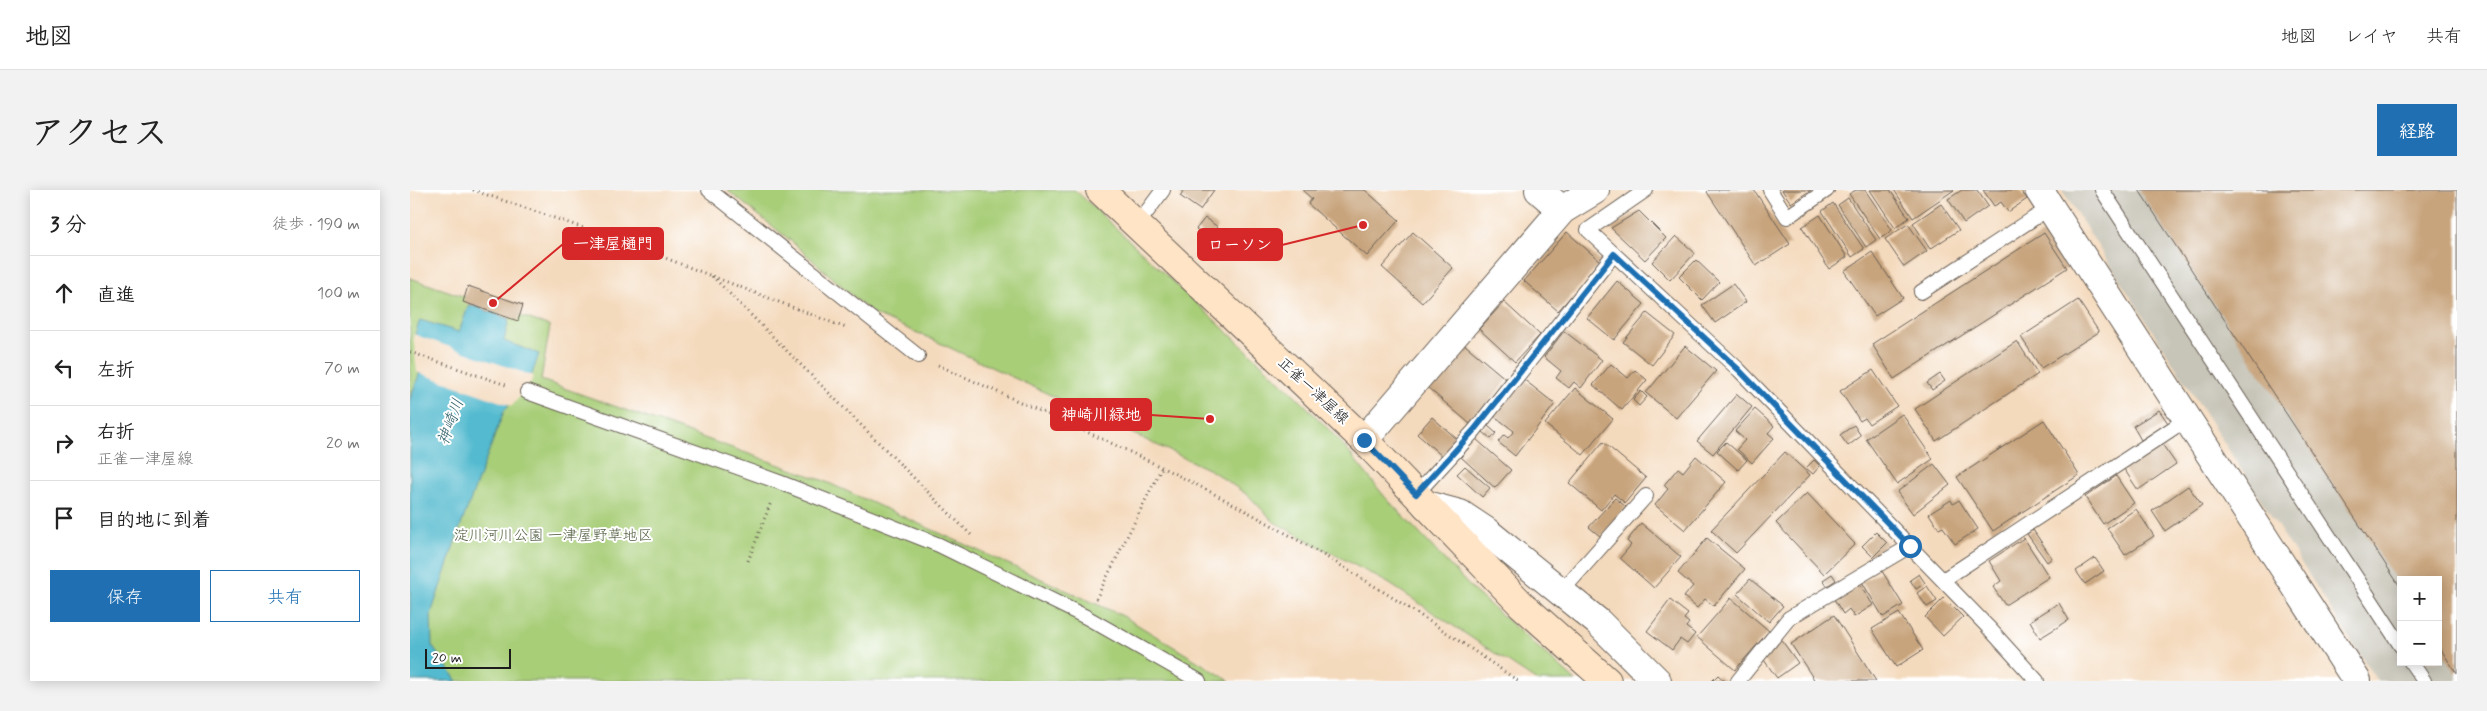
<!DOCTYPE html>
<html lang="ja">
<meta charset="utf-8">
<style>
body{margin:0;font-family:Mynerve,"Klee One",sans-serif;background:#f2f2f2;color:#222}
.controls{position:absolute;right:15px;bottom:15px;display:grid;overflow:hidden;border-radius:0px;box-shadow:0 2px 12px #0003}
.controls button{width:45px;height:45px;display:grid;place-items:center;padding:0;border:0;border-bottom:1px solid #e0e0e0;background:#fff;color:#222;font:25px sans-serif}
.scale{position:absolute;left:15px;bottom:12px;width:86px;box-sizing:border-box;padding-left:5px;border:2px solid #1c1c1c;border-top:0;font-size:14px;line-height:18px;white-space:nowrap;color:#1c1c1c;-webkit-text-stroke:4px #fff;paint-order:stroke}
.stop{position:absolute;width:15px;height:15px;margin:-11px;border:4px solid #1f6fb2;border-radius:50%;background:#fff}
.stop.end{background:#1f6fb2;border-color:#fff;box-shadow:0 1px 5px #0008}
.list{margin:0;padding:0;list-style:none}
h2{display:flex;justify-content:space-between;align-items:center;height:65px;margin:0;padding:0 20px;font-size:21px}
h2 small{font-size:16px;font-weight:400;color:#767676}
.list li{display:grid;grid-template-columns:32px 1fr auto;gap:15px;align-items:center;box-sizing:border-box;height:75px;padding:0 20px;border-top:1px solid #e0e0e0}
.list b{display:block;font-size:19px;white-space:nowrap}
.list p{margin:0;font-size:16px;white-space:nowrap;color:#767676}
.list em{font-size:16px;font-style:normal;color:#767676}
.actions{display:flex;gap:10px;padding:15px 20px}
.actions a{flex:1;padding:11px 0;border:1px solid #1f6fb2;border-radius:0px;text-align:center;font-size:18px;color:#1f6fb2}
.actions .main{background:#1f6fb2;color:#fff}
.icon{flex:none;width:28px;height:28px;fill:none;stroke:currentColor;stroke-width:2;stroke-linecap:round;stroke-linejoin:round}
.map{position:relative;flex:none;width:2047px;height:491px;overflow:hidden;border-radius:0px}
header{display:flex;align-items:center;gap:30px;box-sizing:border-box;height:70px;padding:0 25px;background:#fff;border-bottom:1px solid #e0e0e0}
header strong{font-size:24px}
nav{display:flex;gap:28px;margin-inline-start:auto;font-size:18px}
.intro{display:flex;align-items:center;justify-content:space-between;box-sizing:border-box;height:120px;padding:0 30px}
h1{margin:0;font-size:35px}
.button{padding:12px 22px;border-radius:0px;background:#1f6fb2;color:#fff;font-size:18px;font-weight:700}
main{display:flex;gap:30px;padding:0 30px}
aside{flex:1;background:#fff;border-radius:0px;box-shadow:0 2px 12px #0003}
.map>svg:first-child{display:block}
</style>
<header>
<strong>地図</strong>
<nav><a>地図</a><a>レイヤ</a><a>共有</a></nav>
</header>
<div class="intro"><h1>アクセス</h1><a class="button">経路</a></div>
<main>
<aside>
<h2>3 分<small>徒歩 · 190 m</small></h2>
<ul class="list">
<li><svg class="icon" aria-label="ahead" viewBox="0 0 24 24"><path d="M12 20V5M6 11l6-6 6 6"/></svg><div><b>直進</b></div><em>100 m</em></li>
<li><svg class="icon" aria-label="left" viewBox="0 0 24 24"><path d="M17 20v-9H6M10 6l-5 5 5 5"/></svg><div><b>左折</b></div><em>70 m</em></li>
<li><svg class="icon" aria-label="right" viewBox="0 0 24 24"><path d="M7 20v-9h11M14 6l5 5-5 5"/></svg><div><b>右折</b><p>正雀一津屋線</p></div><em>20 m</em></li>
<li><svg class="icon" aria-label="arrive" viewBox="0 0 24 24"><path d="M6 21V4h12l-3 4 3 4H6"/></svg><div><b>目的地に到着</b></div></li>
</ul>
<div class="actions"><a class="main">保存</a><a>共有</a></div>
</aside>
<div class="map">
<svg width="2047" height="491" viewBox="0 0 2047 491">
<rect width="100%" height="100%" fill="#fff"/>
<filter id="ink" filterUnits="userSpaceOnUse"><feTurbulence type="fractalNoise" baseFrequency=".02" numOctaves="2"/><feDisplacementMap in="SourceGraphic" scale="10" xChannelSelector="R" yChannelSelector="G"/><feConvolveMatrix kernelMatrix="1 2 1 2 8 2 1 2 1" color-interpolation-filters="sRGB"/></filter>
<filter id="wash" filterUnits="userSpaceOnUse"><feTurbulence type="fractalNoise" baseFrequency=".0096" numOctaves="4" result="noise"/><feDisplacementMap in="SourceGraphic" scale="20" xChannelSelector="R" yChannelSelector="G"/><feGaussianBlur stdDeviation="1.12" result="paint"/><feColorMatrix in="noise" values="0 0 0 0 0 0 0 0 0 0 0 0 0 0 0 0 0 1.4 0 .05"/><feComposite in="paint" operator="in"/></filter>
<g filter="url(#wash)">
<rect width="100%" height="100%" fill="#f4dabd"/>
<path fill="#c7c5b8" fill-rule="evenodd" d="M1652,0H2047V491H1967ZM1991,390H2028V472H1991Z"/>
<path fill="#a8ce78" stroke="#62754a" d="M317,0H665L887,207L929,250L975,307L1064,401L1166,491H1127L980,394L864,332L839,306L802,281L517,147L463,124L381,51Z
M0,88L140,136L131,190L412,290L713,426L820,491H25L0,476Z"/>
<path fill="#52bacf" stroke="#376b76" d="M59,114L99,129L94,151L129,164L120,190L94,221L48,343L21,424L22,456L47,491H0V209L10,182L5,144L10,130L49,142Z"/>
<path fill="#f4dabd" d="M3,144L123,186L120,194L102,216L7,182Z"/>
<g id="blocks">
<path fill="#c8a47d" d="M774,0H804L790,20L770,6Z
M892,0H955L989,30L957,66L898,14L902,9Z
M1299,0H1344L1380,54L1346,76L1297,2Z
M1372,0H1401L1381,13Z
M1446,0H1455L1482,40L1470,49L1439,4Z
M1460,0H1480L1499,28L1485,38Z
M1484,0H1544L1503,28Z
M1552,0H1567L1578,16L1554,33L1538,9Z
M1573,0H1610L1617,9L1598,22L1591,12L1584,16Z
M1729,0H2047V484L2028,455V390H1991V398Z
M1438,8L1466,50L1456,57L1428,15Z
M1423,13L1454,59L1442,67L1412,21Z
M1531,14L1549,40L1520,59L1503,33Z
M1229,21L1256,48L1235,70L1201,38Z
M1410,25L1437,67L1419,79L1392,37Z
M795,28L808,37L799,49L786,39Z
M1498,34L1517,61L1494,77L1475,49Z
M1003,42L1043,78L1012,113L972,77Z
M1157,42L1191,72L1148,121L1114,91Z
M1634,43L1657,78L1484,189L1462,154Z
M1266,46L1285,63L1260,90L1242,72Z
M1462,62L1493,108L1465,126L1434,81Z
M1286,70L1309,92L1292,110L1269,87Z
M1207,91L1234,114L1204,150L1177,128Z
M1323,94L1336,112L1305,133L1292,115Z
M58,96L113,115L108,131L53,112Z
M1668,110L1689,142L1631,178L1611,147Z
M1094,112L1130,145L1105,172L1069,139Z
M1237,123L1265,145L1242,175L1213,152Z
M1154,141L1192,170L1171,198L1164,192L1159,198L1146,188L1151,181L1134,167Z
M1607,151L1628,184L1526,251L1505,219Z
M1054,154L1097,190L1060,234L1017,197Z
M1275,156L1306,181L1266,228L1236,203Z
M1201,174L1218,188L1225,180L1237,190L1212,220L1183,195Z
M1463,180L1487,216L1459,234L1455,228L1450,231L1430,201Z
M1530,184L1535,191L1522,200L1517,193Z
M1112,188L1145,214L1105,266L1088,252L1094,245L1098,248L1104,241L1083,225Z
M1165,198L1203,229L1173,265L1135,234Z
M1231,201L1237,207L1229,216L1223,210Z
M1327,204L1342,217L1303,264L1287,251Z
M1345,219L1364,236L1358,243L1364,248L1342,273L1327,259L1335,250L1325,241Z
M1749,220L1758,233L1731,250L1723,236Z
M1492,224L1523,269L1487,294L1456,249Z
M1022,227L1048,250L1033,267L1007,244Z
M1634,230L1669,285L1583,341L1547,287Z
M1077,235L1086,243L1081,249L1072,241Z
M1444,235L1451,246L1438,256L1430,245Z
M1066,249L1101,280L1085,298L1051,267Z
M1193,252L1236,288L1215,313L1204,304L1191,320L1159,293Z
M1316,252L1337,270L1328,280L1307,261Z
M1752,254L1766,274L1728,300L1714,279Z
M1375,262L1400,285L1326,363L1301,340Z
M1286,266L1316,292L1275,340L1245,315L1258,299L1254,295L1268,278L1273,282Z
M1404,270L1410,276L1403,284L1396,278Z
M1524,274L1540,295L1503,324L1487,302Z
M1055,276L1080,298L1072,307L1047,284Z
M1706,286L1724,313L1693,334L1675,307Z
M1778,296L1792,315L1755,341L1742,321Z
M1397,303L1445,354L1414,384L1366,333Z
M1205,308L1216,317L1191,347L1179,337Z
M1541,310L1543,314L1549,310L1568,339L1545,354L1533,337L1529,339L1519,324Z
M1726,319L1744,346L1715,365L1697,338Z
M1231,333L1271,367L1244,398L1210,368L1221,355L1217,351Z
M1623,340L1642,368L1637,372L1617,344Z
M1466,342L1477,353L1463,367L1452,356Z
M1297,348L1335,379L1304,416L1295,409L1287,418L1274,407L1283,396L1268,383Z
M1614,348L1639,387L1595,415L1583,397L1591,391L1579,371Z
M1685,368L1694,381L1675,394L1666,381Z
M1472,381L1493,415L1473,427L1452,392Z
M1422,384L1426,390L1417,396L1413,390Z
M1509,384L1515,393L1506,399L1500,390Z
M1340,389L1373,416L1359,432L1327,404Z
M1449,393L1463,415L1444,427L1439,419L1433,424L1424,409Z
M1517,396L1527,411L1517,417L1507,403Z
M1321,408L1359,441L1325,480L1287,447Z
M1534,408L1553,427L1533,446L1515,427Z
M1260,410L1278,424L1274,429L1279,433L1276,437L1285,444L1277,454L1270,449L1262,460L1237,441Z
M1649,413L1659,430L1630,448L1620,431Z
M1489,423L1513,460L1486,477L1462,439Z
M1424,425L1466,491H1405L1381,454Z
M1370,448L1388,473L1367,488L1354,470Z
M1308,485L1315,491H1302Z"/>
</g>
</g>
<g filter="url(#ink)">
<use href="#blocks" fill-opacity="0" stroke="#685e54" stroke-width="1"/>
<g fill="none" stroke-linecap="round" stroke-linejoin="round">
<defs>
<path id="lane" d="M299,0L508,166
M1236,0L1178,40L1329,180L1578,437L1627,491
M1360,0L1377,27L1417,0
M1692,0L1991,456
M727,35L753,0
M1511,102L1641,17
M117,202L369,292L529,355L676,427L789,491
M1006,304L1064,241L1204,64
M1533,390L1777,229
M1150,403L1236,306
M2001,472L2014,491
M1328,491L1379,428L1500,356"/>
<path id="street" d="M1129,0L1152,20
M1629,0L1947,491
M954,250L1152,20L1185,0
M1016,315L1050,324L1077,342L1188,432L1247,491"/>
<path id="secondary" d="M690,0L954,250L1111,414L1197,491"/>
</defs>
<use href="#lane" stroke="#685e54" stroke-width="16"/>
<use href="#street" stroke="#685e54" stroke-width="30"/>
<use href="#secondary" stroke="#685e54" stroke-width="30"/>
<path stroke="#685e54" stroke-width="3" stroke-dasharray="1 4" stroke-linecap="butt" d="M63,0L214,52L436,138
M302,86L561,345
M0,162L99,196
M528,175C602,209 678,241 751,277C876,338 994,412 1108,491
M338,371L361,312
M686,409L752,277"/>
<use href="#lane" stroke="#fff" stroke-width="14"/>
<use href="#street" stroke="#fff" stroke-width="28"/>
<use href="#secondary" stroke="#ffe4c6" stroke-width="28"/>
</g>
</g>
<g fill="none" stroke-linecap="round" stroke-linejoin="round" filter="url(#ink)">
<path stroke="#1f6fb2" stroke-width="6" d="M954,250L1006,304L1064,240L1204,64L1329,180L1500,356"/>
</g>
<g text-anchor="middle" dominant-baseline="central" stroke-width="4" stroke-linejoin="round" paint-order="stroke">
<g font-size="15" fill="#1c1c1c" stroke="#fff">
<text transform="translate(903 201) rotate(43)">正雀一津屋線</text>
</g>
<g font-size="15" fill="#4d5a3c" stroke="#fff">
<text x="143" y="346">淀川河川公園 一津屋野草地区</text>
</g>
<g font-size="16" font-style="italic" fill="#34636d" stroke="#fff">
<text transform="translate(41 232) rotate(-70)">神崎川</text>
</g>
</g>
<path fill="none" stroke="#d62828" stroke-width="2" d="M83 113L153 54M953 35L872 55M800 229L741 225"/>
<g fill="#d62828" stroke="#fff" stroke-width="2">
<circle cx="83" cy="113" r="5"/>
<circle cx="953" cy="35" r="5"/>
<circle cx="800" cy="229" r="5"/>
</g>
<g fill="#d62828" stroke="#d62828" stroke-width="2">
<rect x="153" y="38" width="100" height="31" rx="5"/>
<rect x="788" y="39" width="84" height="31" rx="5"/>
<rect x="641" y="209" width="100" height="31" rx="5"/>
</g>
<g font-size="16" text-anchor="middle" font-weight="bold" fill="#fff">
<text x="203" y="59">一津屋樋門</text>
<text x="830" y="60">ローソン</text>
<text x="691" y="230">神崎川緑地</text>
</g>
</svg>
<div class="controls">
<button>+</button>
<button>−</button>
</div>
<div class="scale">20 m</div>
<div class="stop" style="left:1500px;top:356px"></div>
<div class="stop end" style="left:954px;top:250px"></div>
</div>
</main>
